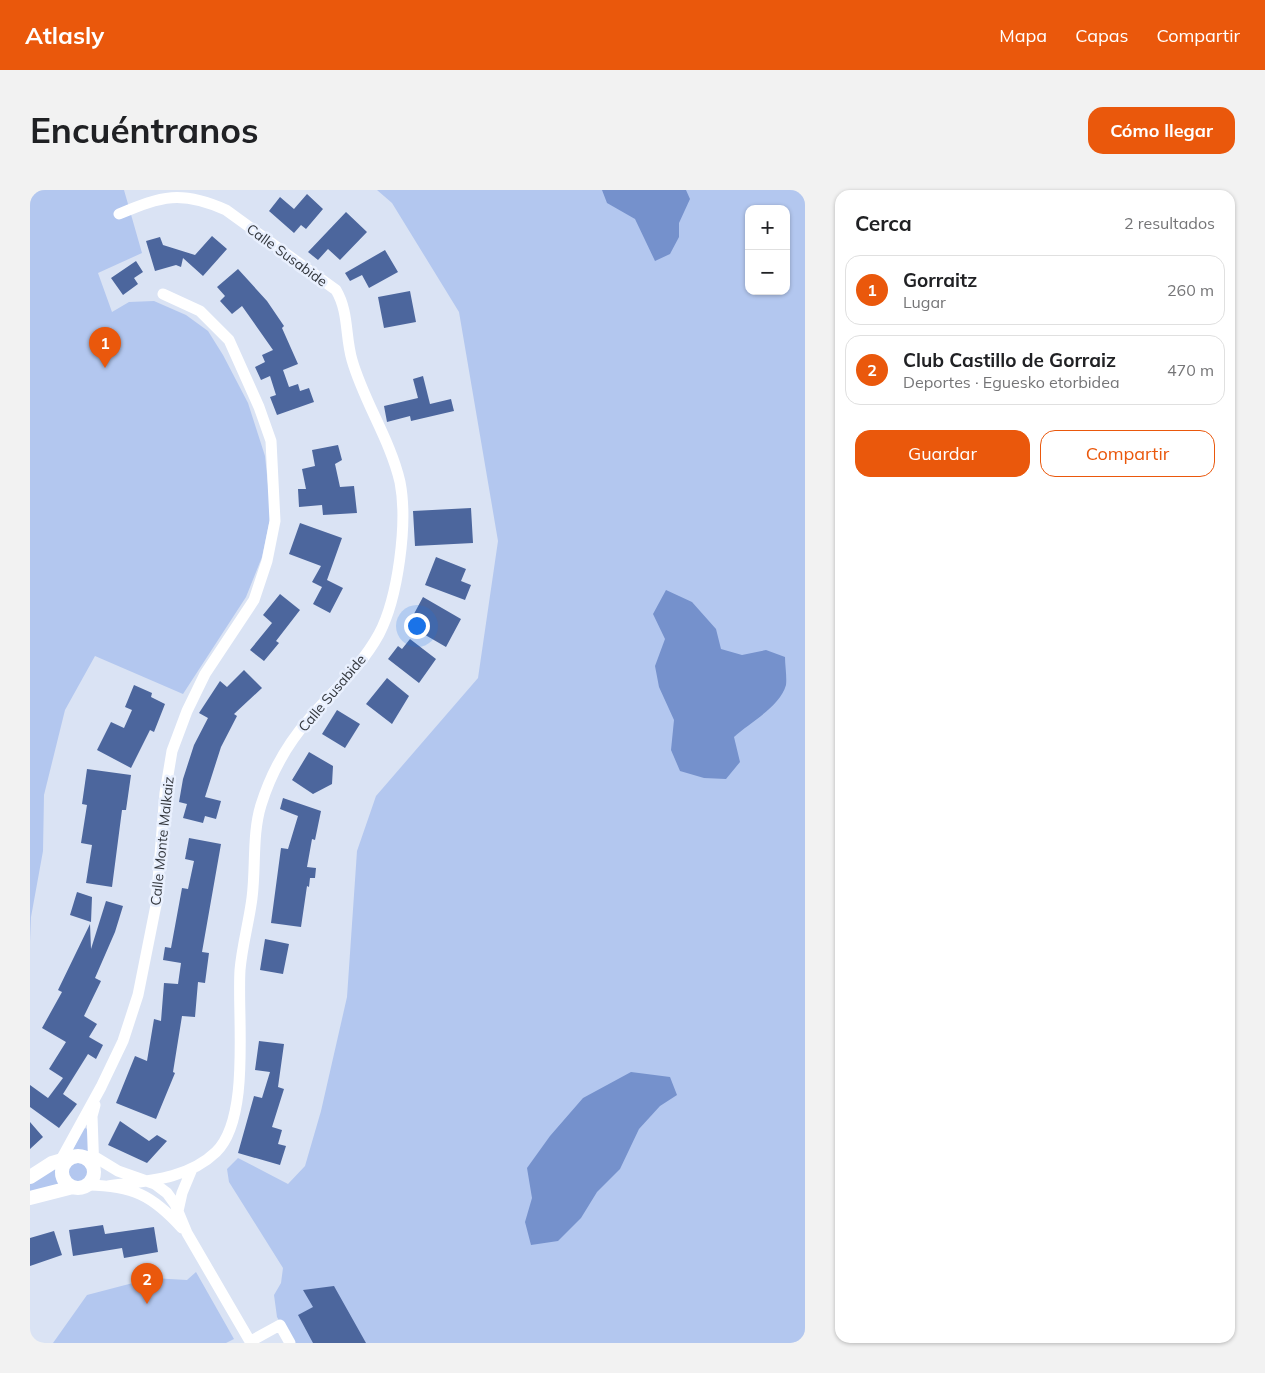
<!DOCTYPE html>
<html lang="es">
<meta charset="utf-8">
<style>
body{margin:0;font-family:Mulish,sans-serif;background:#f2f2f2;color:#202124}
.controls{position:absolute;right:15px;top:15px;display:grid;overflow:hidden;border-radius:10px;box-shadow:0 1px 4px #0004}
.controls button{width:45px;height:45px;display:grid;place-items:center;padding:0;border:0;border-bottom:1px solid #e0e0e0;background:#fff;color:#202124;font:25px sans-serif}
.you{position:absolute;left:386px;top:435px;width:18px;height:18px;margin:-12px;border:4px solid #fff;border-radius:50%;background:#1a73e8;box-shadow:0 0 0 8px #1a73e833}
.badge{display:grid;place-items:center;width:32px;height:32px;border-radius:50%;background:#ea580c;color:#fff;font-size:16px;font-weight:700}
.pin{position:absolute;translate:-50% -41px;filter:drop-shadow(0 1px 2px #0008)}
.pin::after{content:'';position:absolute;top:26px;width:18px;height:15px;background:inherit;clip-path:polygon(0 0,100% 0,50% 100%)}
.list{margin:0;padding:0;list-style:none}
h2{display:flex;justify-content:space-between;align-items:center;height:65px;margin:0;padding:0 20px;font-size:21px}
h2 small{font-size:16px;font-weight:400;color:#757577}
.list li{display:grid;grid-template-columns:32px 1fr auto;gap:15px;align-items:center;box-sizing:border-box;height:70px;margin:0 10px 10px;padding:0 10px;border:1px solid #e0e0e0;border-radius:15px}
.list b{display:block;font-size:19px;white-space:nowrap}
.list p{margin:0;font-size:16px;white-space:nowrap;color:#757577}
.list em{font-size:16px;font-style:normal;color:#757577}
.actions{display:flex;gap:10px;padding:15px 20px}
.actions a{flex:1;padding:11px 0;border:1px solid #ea580c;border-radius:15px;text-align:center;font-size:18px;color:#ea580c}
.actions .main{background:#ea580c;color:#fff}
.map{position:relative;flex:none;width:775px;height:1153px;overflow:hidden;border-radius:15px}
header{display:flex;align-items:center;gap:30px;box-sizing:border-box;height:70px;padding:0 25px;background:#ea580c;color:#fff}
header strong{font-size:24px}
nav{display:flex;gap:28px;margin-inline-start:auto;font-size:18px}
.intro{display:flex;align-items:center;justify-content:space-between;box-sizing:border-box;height:120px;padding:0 30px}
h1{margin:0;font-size:35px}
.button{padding:12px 22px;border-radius:15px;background:#ea580c;color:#fff;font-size:18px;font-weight:700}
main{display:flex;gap:30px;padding:0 30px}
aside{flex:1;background:#fff;border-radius:15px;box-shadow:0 1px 4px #0004}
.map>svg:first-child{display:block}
</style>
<header>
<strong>Atlasly</strong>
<nav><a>Mapa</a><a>Capas</a><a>Compartir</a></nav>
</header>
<div class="intro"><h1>Encuéntranos</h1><a class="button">Cómo llegar</a></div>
<main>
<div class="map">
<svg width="775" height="1153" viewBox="0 0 775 1153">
<rect width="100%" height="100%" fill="#dae3f4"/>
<path fill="#b3c7ef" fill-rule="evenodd" d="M0,0H94L112,63L68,83L82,122L99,112L124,111L156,125L178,141L193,165L218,213L235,266L241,324L232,367L216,407L153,504L65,466L35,520L14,605L13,661L1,727L0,751Z
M347,0H775V1153H262L247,1127L244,1105L251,1093L253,1078L199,992L197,979L208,968L258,994L275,976L291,921L317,807L327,661L346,606L448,488L468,351L429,122L362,13ZM719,19H756V101H719Z
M56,938L58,941L59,961L43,960L52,939Z
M38 983a10 10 0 1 1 20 0a10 10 0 1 1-20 0Z
M26,976L25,985L29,996L0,1003V993Z
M166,1082L204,1149L196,1153H23L57,1105L122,1088L157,1090Z"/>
<path fill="#7591cc" d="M572,0H656L660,9L649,33V47L640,64L625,71L605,29L577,13Z
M636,400L662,412L686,439L691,459L712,465L736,460L755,467C755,475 757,487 756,495C750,517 720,532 704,547L710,572L696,589L674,588L650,581L641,560L644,530L629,497L625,476L635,449L623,424Z
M601,882L640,887L647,905L630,916L609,939L590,979L567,1002L551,1028L528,1051L501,1055L495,1032L502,1008L497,978L520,946L553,908Z"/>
<path fill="#4c669d" d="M277,4L293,19L276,39L271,35L264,43L239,21L250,7L264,19Z
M316,22L337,42L310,70L298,59L288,70L278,62Z
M182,46L197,59L173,86L153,68L151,77L146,75L125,81L116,51L130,47L133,55L165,65Z
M355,60L368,82L339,98L332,85L320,91L315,83Z
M106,71L113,82L104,88L108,94L93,105L81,88Z
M208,79L237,111L254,136L252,138L268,174L253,180L259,197L268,194L270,201L279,198L284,212L247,225L240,207L246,205L240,186L231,190L225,177L235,172L232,165L243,160L212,116L202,124L190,111L195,106L187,97Z
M380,101L386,132L354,138L348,107Z
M393,186L400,214L421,209L424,221L381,231L380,226L357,232L354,216L388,208L383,189Z
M308,255L312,270L305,274L310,297L324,296L327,323L293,325L292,315L269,317L268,299H276L272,279L285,276L282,260Z
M441,318L443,353L385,356L383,321Z
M270,333L312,348L297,390L313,398L300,423L283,414L292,397L282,392L291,376L259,364Z
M406,367L436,379L431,391L441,395L435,410L395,395Z
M250,404L270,420L246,451L249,453L234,471L220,460L242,433L233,425Z
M393,407L431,429L416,457L378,435Z
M380,449L406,469L389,493L358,469L368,456L372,459Z
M214,480L232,498L204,524L207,526L191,557L175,607L191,611L186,629L175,626L173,633L153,628L157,614L149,612L153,589L164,555L178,528L169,523L190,491L197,497Z
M357,488L379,506L362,534L336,514Z
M104,495L122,503L121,507L135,514L124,542L120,540L101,578L67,560L81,532L94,538L102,520L95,517Z
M307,520L330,534L315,558L292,544Z
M279,562L303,576L302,594L283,604L262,590Z
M57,579L101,585L96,620H92L82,697L56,693L62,655L51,653L57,615L52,614Z
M253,608L291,621L285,650L282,649L277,677L286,678L285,688H280L279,697L277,696L271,737L241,733L251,658L258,659L268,626L250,619Z
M159,648L191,654L172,762L179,763L175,793L168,792L165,827L152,826L143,882L145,883L126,929L86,913L105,866L117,871L124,829L131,831L134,793L148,794L151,773L133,770L135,757L141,758L152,698L158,699L164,671L155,669Z
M47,702L62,707L61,732L40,725Z
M76,711L93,716L85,742L65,788L71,791L54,826L67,834L59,847L73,855L66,869L58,864L33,904L47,914L29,938L0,917V895L18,908L33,888L19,879L36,852L12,838L32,802L28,800L60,734L61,759Z
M235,749L259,754L253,784L230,780Z
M229,851L254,854L248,897L254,899L242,937L252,940L248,954L256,956L250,975L208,963L224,906L232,908L240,882L225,880Z
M90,931L119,951L127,945L137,951L117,973L78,955Z
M0,932L13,947L0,959Z
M73,1035L75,1044L124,1037L128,1062L94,1068L92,1058L43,1066L39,1040Z
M24,1041L32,1065L0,1076V1048Z
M304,1096L336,1153H283L268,1125L283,1117L273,1100Z"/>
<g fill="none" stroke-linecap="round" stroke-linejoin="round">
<path stroke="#fff" stroke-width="11" d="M48,966L65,967L88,981L125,994L137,1003L145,1014L157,1043L221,1153
M33,975L32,968L71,897L93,851L108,805L126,715L135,603L142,561L157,521L175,484L224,410L237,371L245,331L241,251L229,217L199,150L170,121L133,104
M64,983L62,926L65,915
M58,995C103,996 122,1005 152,1038
M78,996C115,991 157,990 186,962C221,928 207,827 210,780C212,756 219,732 222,708C226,677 222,644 231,615C241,583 258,553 279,529C303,501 331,477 349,444C368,408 378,333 370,292C360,249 334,212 322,170C315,146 319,122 306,100L196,20C151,0 132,6 89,24
M148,1021L152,1003L162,979
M221,1151L250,1135L260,1153"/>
<path stroke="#fff" stroke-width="14" d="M32 982a16 16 0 1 1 32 0a16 16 0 1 1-32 0Z
M0,987L22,973L39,968
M0,1008L43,997"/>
</g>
<g text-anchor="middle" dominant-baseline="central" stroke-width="5" stroke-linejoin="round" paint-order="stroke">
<g font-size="14" fill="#33373d" stroke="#e9f0fe">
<text transform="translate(257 65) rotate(36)">Calle Susabide</text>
<text transform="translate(302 503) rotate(-50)">Calle Susabide</text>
<text transform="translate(132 651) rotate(-84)">Calle Monte Malkaiz</text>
</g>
</g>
</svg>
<div class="controls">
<button>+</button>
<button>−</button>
</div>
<div class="you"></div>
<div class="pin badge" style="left:75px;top:178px">1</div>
<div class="pin badge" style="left:117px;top:1114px">2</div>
</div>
<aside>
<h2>Cerca<small>2 resultados</small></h2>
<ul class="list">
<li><span class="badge">1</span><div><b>Gorraitz</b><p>Lugar</p></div><em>260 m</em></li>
<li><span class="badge">2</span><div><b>Club Castillo de Gorraiz</b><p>Deportes · Eguesko etorbidea</p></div><em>470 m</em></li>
</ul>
<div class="actions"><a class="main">Guardar</a><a>Compartir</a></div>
</aside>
</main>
